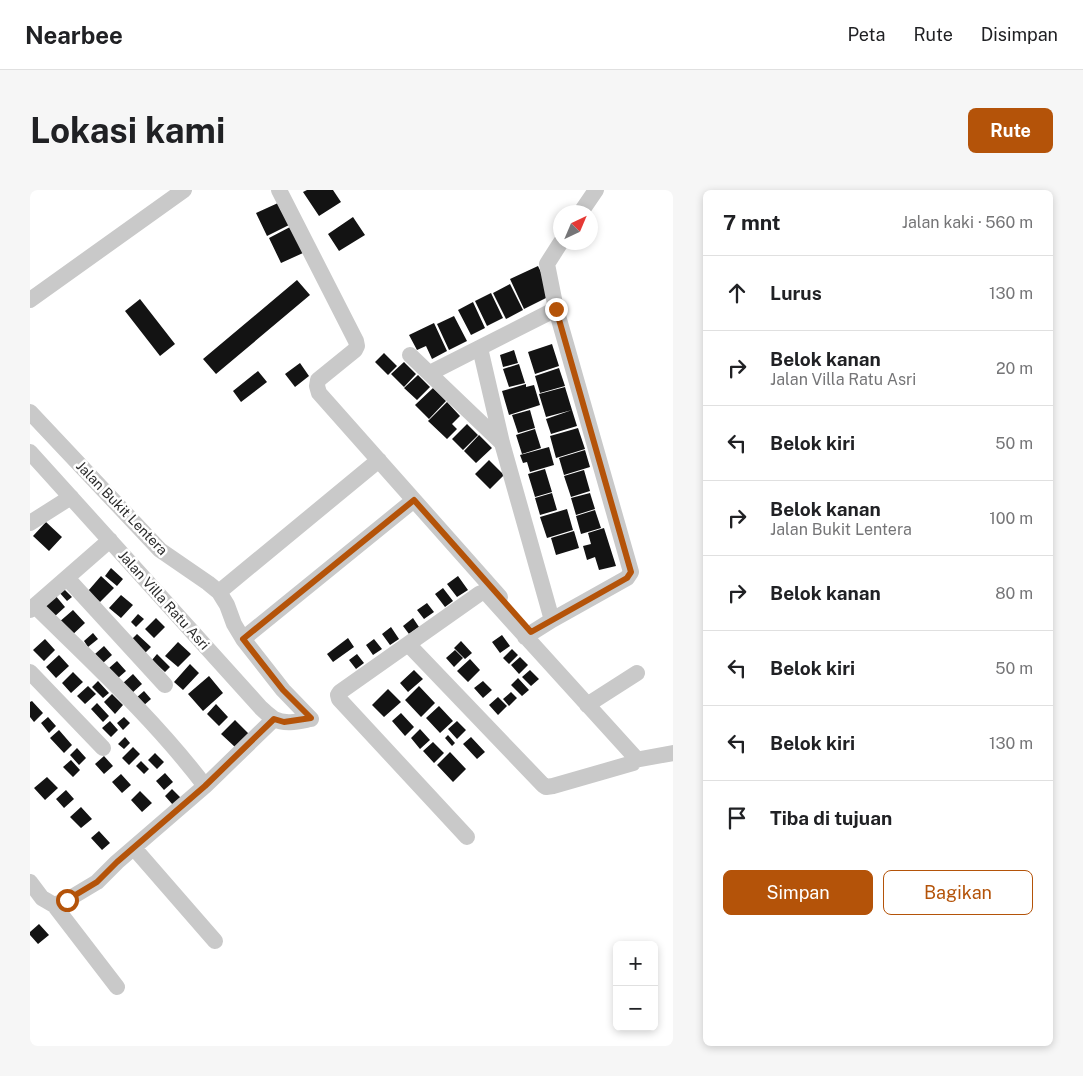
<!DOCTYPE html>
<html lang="id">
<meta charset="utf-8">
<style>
body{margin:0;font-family:"Public Sans",sans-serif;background:#f6f6f6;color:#202124}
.controls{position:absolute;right:15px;bottom:15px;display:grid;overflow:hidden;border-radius:8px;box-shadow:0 2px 8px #0003}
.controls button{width:45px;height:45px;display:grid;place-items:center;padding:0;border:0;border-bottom:1px solid #e0e0e0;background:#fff;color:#202124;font:25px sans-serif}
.compass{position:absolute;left:523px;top:15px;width:45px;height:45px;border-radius:50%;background:#fff;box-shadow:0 2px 8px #0003;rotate:44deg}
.stop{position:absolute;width:15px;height:15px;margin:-11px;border:4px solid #b45309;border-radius:50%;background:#fff}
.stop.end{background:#b45309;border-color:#fff;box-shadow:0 1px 5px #0008}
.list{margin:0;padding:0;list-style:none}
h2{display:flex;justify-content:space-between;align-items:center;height:65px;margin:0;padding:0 20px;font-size:21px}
h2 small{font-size:16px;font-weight:400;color:#757577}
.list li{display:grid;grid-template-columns:32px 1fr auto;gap:15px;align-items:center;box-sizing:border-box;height:75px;padding:0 20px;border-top:1px solid #e0e0e0}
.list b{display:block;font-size:19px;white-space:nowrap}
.list p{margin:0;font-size:16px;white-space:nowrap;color:#757577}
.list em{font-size:16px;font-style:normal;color:#757577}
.actions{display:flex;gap:10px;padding:15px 20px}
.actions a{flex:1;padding:11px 0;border:1px solid #b45309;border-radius:8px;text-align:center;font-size:18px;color:#b45309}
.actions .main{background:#b45309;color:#fff}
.icon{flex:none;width:28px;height:28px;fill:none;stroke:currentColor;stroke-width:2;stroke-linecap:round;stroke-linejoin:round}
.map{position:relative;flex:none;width:643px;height:856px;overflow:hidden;border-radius:8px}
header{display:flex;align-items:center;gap:30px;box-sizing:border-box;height:70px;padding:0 25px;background:#fff;border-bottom:1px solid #e0e0e0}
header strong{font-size:24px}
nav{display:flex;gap:28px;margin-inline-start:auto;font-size:18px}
.intro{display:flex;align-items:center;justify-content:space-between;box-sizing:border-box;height:120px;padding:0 30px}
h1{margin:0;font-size:35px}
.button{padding:12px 22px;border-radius:8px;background:#b45309;color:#fff;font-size:18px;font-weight:700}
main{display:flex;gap:30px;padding:0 30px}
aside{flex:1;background:#fff;border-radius:8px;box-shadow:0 2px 8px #0003}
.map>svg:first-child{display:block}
</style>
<header>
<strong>Nearbee</strong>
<nav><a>Peta</a><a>Rute</a><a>Disimpan</a></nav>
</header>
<div class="intro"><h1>Lokasi kami</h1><a class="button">Rute</a></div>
<main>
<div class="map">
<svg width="643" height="856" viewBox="0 0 643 856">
<rect width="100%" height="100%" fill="#fff"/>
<path fill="#131313" d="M277,0H303L311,12L289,26L273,2Z
M248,13L259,35L237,46L226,23Z
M323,27L335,45L309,61L298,44Z
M260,37L273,63L251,73L239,48Z
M508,76L522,105L494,119L480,89Z
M267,90L280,105L186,184L173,169Z
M480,94L493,120L476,129L463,103Z
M461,103L473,128L457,136L445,111Z
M110,109L145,154L130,166L95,121Z
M443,112L455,138L441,145L428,120Z
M424,126L437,151L419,160L407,134Z
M404,133L417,161L402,169L396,156L387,160L379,145Z
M522,154L529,176L505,184L498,162Z
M484,160L488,173L473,177L470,165Z
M354,163L367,176L358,185L345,172Z
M374,172L386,184L374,197L361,184Z
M270,173L279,186L265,197L255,184Z
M489,174L495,193L479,197L473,179Z
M529,178L535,196L510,203L505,186Z
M228,181L237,192L211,212L203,201Z
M388,185L400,197L387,210L374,198Z
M496,194V197L504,195L510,215L479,225L472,201Z
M535,197L542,220L516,227L509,204Z
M403,198L416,211L399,229L385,215Z
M417,212L430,226L422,234L427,239L417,249L398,231Z
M500,220L505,238L488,243L482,225Z
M542,220L547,236L521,244L516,229Z
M437,234L448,245L433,260L422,249Z
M548,238L555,259L526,268L520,246Z
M505,239L511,258L492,264L486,245Z
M449,245L462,258L446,273L434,261Z
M519,257L524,275L500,282L497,272L493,273L490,265Z
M555,260L560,277L534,285L529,268Z
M459,270L474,285L460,299L445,284Z
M515,279L522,302L505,307L498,284Z
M554,280L560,301L541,307L534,286Z
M522,303L527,320L510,325L505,308Z
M560,303L565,319L546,325L541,308Z
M537,319L543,340L517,348L510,327Z
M565,320L571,338L551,344L546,326Z
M16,332L32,347L19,361L3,346Z
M574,338L586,376L569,380L565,367L557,370L553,356L561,354L558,343Z
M544,341L549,358L526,365L521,348Z
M81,378L93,389L87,396L75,386Z
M71,386L84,398L70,412L58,401Z
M428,386L438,400L427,407L417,394Z
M32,397L42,407L37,411L28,401Z
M413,398L423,411L415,417L405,404Z
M25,405L35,417L24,427L14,414Z
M91,405L103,415L91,428L79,418Z
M397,413L404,422L394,429L387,420Z
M43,420L55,433L40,447L28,433Z
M108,424L114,429L106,437L101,432Z
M126,428L135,437L124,448L115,439Z
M383,428L389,437L379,444L373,436Z
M361,437L369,449L360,455L352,444Z
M63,443L68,449L58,457L54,451Z
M107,444L121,457L115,463L101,450Z
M472,445L480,456L470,463L462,452Z
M318,448L324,457L303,472L297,464Z
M15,449L25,460L14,471L3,460Z
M344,449L352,459L343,465L336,455Z
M431,451L442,463L435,469L424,458Z
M148,452L161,464L148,477L135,466Z
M74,456L82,465L73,473L65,464Z
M482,459L488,465L479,474L473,468Z
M425,460L433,468L424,477L416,468Z
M127,464L140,477L135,482L122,470Z
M327,464L334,473L326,479L319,470Z
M29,465L39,476L26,488L16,477Z
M490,467L498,475L489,484L481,475Z
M440,469L450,480L438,492L427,481Z
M87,471L96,481L88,488L79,478Z
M160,474L169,483L153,500L144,492Z
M384,480L393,489L378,502L370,493Z
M500,480L509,489L501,496L492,487Z
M43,482L53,492L41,503L32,493Z
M103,484L112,494L101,504L92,494Z
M179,486L193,503L173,521L158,504Z
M488,488L499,500L492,506L481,495Z
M68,491L79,503L73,508L62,497Z
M453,491L462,500L453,508L444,498Z
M58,496L66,504L55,514L47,506Z
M389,496L405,513L391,527L375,510Z
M358,499L371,512L354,527L342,515Z
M114,501L121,509L113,516L106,508Z
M481,502L487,508L479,516L473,509Z
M82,504L93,515L85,524L74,512Z
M468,507L477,516L468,525L459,515Z
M2,511L13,523L4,532L0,527V512Z
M67,513L79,526L73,532L61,519Z
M186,514L198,527L189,536L177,524Z
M409,516L423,531L410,543L396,528Z
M371,523L384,537L375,546L362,531Z
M18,527L26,536L19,543L11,533Z
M94,527L100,533L93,540L87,533Z
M205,530L219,544L205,557L191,544Z
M80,531L88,540L81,547L72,538Z
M427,531L436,540L427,549L418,539Z
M390,539L400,550L390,559L381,548Z
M29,540L42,555L34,563L20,548Z
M418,545L425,553L422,556L415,548Z
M95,547L100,553L94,559L88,554Z
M441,547L455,562L447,569L433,554Z
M403,552L414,563L404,573L393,561Z
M103,557L110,564L99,575L92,568Z
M47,558L56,568L49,575L40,565Z
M420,562L436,579L423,592L407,575Z
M125,563L134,572L127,579L118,570Z
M74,566L83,576L74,584L65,574Z
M41,570L50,580L43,587L33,577Z
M111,571L119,579L114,584L106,576Z
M135,583L143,592L134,600L126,591Z
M91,584L101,595L92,603L82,592Z
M17,587L28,598L15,610L4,598Z
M142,599L151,608L143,615L135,606Z
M36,600L44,609L34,618L26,609Z
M110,601L122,613L112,622L101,610Z
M51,617L62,629L51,638L40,627Z
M69,641L80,653L72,660L61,648Z
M9,734L19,745L8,754L0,745V742Z"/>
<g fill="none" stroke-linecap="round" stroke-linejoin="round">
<path stroke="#c9c9c9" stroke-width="16" d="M249,0L326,151L327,156L325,160L288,190L287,196L289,203L470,407
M551,22L566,0
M0,110L154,0
M450,158L472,253L522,430
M380,165L472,253
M400,183L526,119
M0,222L130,360L178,393L189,402L197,415L204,434L213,449L253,500L281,529
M0,262L231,518C235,522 240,526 244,529C256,535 270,531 281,529
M0,333L41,307
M37,388L135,495
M189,402L349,270
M0,420L80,350
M495,447L522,430L597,388L601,382L526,119L517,74L531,52
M213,449L384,310
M378,454L513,595L516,597L523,596L603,573L605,570L643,563
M0,482L73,558
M557,515L607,483
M175,596L244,529
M437,647L309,509L308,505L310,502L449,404L454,402L458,405L604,566L605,570
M104,658L185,751
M0,692L12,708L24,715L37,710L67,692L87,672L175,596C125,530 64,474 5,416
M24,715L87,797"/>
</g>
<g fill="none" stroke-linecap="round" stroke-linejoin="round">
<path stroke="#b45309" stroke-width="6" d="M37,710L67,692L87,672L175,596L244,529L254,532L281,528L253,500L213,449L384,310L501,442L597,388L601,382L526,119"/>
</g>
<g text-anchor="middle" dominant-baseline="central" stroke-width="5" stroke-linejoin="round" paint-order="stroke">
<g font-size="14" fill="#2c2c2c" stroke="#fff">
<text transform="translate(92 318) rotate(46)">Jalan Bukit Lentera</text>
<text transform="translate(134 410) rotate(48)">Jalan Villa Ratu Asri</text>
</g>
</g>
</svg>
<div class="controls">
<button>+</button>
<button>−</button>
</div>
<svg class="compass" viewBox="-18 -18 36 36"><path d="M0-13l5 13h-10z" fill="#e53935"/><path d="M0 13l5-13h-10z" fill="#757577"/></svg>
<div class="stop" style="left:37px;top:710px"></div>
<div class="stop end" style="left:526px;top:119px"></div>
</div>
<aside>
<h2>7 mnt<small>Jalan kaki · 560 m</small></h2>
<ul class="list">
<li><svg class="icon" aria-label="ahead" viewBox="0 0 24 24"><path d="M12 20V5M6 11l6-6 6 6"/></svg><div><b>Lurus</b></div><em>130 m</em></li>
<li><svg class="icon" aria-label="right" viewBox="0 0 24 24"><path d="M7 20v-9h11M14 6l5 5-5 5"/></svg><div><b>Belok kanan</b><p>Jalan Villa Ratu Asri</p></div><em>20 m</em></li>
<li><svg class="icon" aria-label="left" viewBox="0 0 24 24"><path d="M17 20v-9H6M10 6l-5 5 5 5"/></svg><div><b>Belok kiri</b></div><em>50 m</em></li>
<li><svg class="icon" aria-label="right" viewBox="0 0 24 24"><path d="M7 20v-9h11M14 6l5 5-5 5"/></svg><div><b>Belok kanan</b><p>Jalan Bukit Lentera</p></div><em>100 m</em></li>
<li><svg class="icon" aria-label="right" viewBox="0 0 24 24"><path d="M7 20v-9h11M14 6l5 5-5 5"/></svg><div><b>Belok kanan</b></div><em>80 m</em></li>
<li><svg class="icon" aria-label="left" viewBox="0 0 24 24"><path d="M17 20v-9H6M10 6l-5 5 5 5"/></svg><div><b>Belok kiri</b></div><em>50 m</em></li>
<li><svg class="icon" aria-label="left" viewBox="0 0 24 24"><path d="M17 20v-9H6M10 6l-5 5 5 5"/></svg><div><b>Belok kiri</b></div><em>130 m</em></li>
<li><svg class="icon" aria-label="arrive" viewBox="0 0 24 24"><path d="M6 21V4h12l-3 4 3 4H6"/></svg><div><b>Tiba di tujuan</b></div></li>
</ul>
<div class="actions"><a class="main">Simpan</a><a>Bagikan</a></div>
</aside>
</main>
